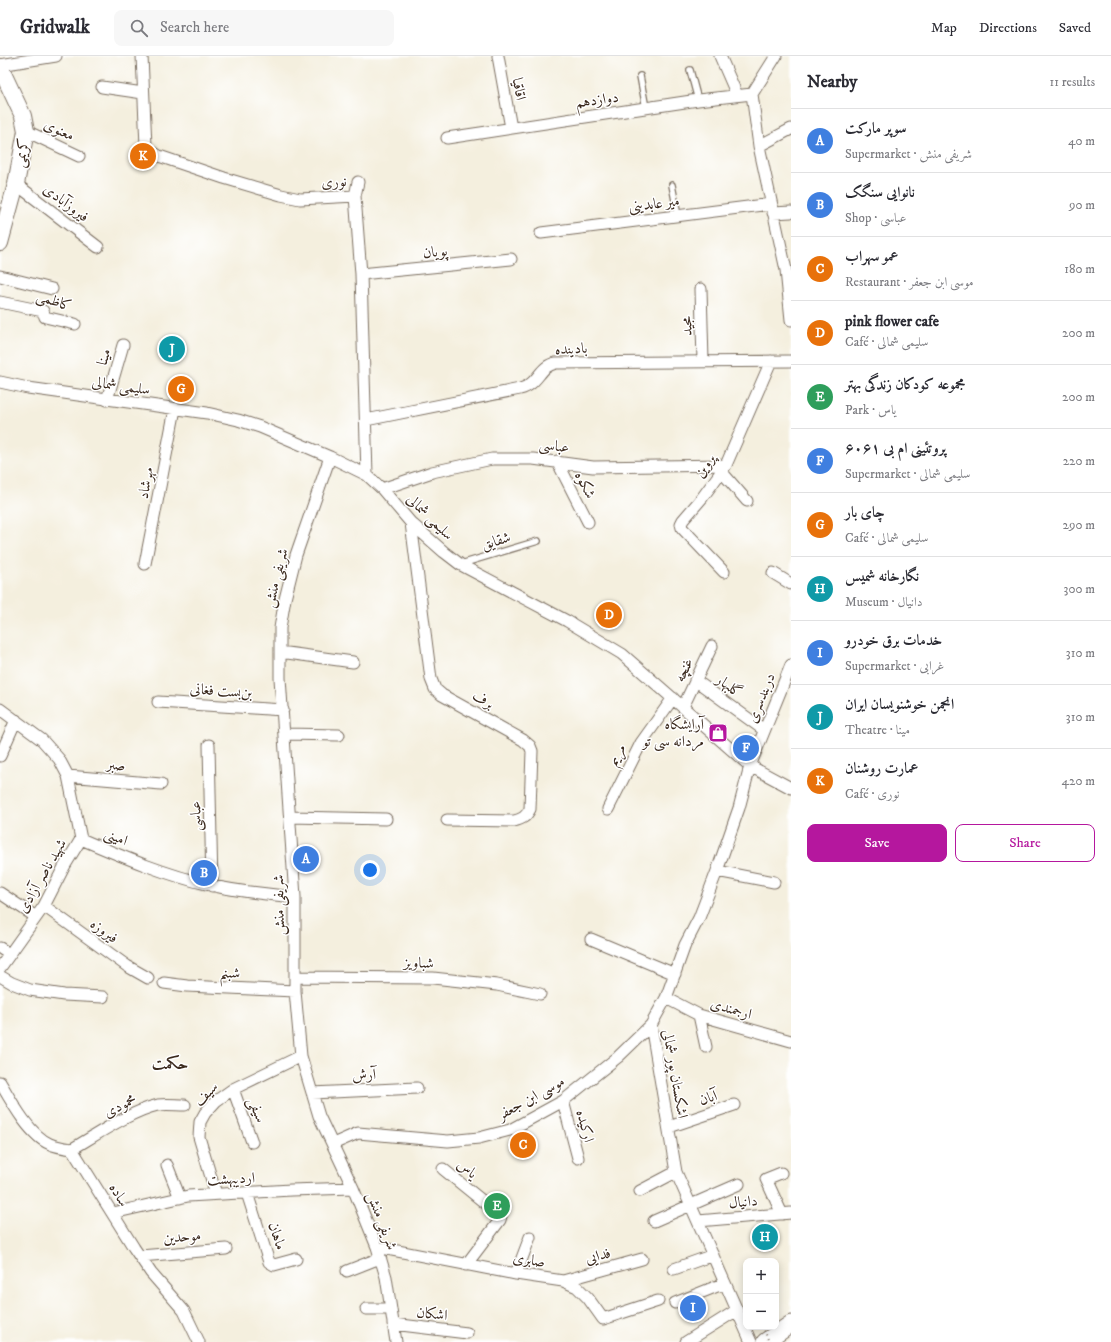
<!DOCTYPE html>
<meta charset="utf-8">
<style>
body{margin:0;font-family:"IM FELL DW Pica",Amiri,serif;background:#f7f7f7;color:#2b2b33}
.controls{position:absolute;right:12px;bottom:12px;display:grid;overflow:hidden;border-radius:8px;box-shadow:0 2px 10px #0003}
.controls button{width:36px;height:36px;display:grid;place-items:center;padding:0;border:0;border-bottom:1px solid #e1e1e2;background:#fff;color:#2b2b33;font:20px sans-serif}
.you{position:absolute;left:370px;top:814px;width:14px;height:14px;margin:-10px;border:3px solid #fff;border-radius:50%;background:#1a73e8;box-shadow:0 0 0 6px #1a73e833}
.badge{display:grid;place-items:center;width:26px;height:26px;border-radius:50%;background:#b5179e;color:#fff;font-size:13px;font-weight:700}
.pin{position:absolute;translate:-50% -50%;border:2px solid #fff;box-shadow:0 1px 4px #0006}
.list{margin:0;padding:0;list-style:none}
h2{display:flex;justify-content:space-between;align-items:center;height:52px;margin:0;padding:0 16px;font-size:17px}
h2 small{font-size:13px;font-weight:400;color:#7c7c81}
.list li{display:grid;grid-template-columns:26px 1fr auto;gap:12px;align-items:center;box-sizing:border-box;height:64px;padding:0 16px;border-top:1px solid #e1e1e2}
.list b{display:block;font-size:15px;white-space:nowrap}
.list p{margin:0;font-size:13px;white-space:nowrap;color:#7c7c81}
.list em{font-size:13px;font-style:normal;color:#7c7c81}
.actions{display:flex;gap:8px;padding:12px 16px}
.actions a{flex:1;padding:9px 0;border:1px solid #b5179e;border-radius:8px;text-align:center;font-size:14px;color:#b5179e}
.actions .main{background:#b5179e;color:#fff}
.icon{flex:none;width:22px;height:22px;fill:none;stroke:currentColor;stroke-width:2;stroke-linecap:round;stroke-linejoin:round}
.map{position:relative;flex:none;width:791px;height:1286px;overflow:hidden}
header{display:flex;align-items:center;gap:24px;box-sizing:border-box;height:56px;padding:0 20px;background:#fff;border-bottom:1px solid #e1e1e2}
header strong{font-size:19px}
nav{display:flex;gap:22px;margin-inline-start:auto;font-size:14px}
.search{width:280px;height:36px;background:#f7f7f7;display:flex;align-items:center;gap:10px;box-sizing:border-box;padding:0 14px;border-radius:8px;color:#7c7c81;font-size:15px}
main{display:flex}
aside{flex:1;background:#fff}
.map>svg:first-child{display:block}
</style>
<header>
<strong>Gridwalk</strong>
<div class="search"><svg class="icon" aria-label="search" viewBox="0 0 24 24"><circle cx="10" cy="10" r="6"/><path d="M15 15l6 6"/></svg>Search here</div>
<nav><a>Map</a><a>Directions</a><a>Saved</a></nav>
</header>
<main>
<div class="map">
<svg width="791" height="1286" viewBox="0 0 791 1286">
<rect width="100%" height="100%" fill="#fff"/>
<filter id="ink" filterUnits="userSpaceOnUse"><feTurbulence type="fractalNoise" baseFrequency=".025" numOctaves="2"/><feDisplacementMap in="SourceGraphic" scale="8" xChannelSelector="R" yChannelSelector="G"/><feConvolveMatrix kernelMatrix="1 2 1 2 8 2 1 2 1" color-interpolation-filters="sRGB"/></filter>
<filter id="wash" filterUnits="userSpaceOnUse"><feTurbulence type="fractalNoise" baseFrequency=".012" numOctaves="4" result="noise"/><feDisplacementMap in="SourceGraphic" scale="16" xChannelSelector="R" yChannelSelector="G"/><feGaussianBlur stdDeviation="0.9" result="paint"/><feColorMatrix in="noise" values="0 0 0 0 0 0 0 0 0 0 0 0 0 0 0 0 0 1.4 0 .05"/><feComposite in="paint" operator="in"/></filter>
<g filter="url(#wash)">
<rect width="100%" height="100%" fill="#f4efde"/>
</g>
<g filter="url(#ink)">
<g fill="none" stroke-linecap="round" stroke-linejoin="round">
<defs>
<path id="lane" d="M690,14L698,44
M640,20L646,52
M672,129L678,160
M461,508L538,485"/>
<path id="street" d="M142,0L146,90L151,95L159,100L224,122L281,139L300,143L355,140L361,218L367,419
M498,0L511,72
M720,0L737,39
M776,0L752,38L759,90L786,214L791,264
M0,9L56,0
M102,31L143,37
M26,75L79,100
M447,82L698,44L752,38
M759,90L791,73
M16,128L98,191
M355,140L358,126
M773,157L791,156
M541,177L771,148
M361,218L511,203
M0,220L52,233
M701,233L703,305
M0,246L43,255L45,261L75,268
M0,326L28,332L207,357L238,364L260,371L330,401L367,419L382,433L411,467L444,496L461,509L567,565L622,598L750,710L791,732
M107,344L123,289
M366,364L520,333C539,328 539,310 556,307L791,305
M330,401L296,499L285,543L280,572V622L295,841V935L301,1000L319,1060L353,1132L377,1191L386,1221L396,1286
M557,405L588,466
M721,415L747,445
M382,433L432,416L492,403H533L593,411L726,409
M411,467L431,623L435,633L442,639L523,684L530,690L532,695L530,753C526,761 522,763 514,765L447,764
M145,508L175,353
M724,516L682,472L681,468L683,464L702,442L726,409L771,305
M773,517L791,528
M280,596L353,606
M695,624L764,674
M158,646L283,654
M683,651L712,590
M0,653L42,684L59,703L68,720L81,783C123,801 166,819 210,829C238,836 267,838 295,841
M285,678L339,679
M209,689L212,830
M0,700L16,664
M68,720L161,728
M608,753L641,687L673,642
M290,761L386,763
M717,815L774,826
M0,837L36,861
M44,850L127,910L148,922
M591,883L675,918
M0,892L9,898
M0,912L44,850L64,811L81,783
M0,920L12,927L30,934L64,939L103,941
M295,921L433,922L497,929L540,938
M164,927L187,930L295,935
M666,942L699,959L791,985
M699,959L706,991
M651,969L676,1116L751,1286
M0,1026C11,1045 30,1080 50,1088C57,1091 65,1092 72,1093L134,1192L151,1217L184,1255L199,1286
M233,1033L252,1086
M312,1037L417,1032
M563,1045L578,1102
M669,1071L734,1049
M333,1088L358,1077L448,1085L479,1082L510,1074L563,1045L618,1001L651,969L666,942L685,889L699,862L717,815L739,752L750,710L791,609
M72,1093C96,1079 131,1055 158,1049C166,1048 176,1049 185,1049
M167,1109L180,1142
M443,1113L501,1160L500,1164L466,1209
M781,1117L766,1123L782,1158
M640,1135L676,1116
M247,1137L269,1206L274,1209L296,1203
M216,1138L199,1081L200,1066L205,1057L216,1045L233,1033L301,1000
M113,1157L188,1140L291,1134L353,1132
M654,1165L739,1128
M698,1165L791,1157
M377,1191L516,1218L563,1225L577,1231L588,1242L603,1263L658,1245
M140,1200L226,1193
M674,1213L713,1199
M347,1215L380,1202
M516,1218L530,1181
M563,1225L642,1203
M675,1247L725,1227
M366,1253H390
M393,1268L467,1277
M686,1286L737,1254"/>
<path id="secondary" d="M0,11L23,60L26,75L16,128L0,187"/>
<path id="primary" d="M765,1286L791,1268"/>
</defs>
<use href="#lane" stroke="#7c6f61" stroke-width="8"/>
<use href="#street" stroke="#7c6f61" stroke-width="13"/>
<use href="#secondary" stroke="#7c6f61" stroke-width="18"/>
<use href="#primary" stroke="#7c6f61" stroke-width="19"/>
<use href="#lane" stroke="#fff" stroke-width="5.5"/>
<use href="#street" stroke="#fff" stroke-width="11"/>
<use href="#secondary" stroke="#fff" stroke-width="16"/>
<use href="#primary" stroke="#fff" stroke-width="17"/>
<path stroke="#7c6f61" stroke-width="2" stroke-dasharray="1 3" stroke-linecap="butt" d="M763,1271L769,1286"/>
</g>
</g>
<defs>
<symbol id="shop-square" viewBox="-11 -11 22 22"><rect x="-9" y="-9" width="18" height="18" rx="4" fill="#b5179e" stroke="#fff"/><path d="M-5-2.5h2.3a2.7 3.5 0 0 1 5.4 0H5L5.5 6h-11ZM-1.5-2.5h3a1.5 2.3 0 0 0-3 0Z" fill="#fff"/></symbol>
</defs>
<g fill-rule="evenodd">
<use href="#shop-square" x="707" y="666" width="22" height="22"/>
</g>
<g text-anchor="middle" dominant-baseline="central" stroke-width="3" stroke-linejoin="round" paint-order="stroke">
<g font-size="15" fill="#3b2a1e" stroke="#fff">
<text transform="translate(519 33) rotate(79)">اقاقیا</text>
<text transform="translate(597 44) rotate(-8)">دوازدهم</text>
<text transform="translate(59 74) rotate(25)">معنوی</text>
<text transform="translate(22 97) rotate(-79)">کریمی</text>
<text transform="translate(334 126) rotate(-3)">نوری</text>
<text transform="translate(66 147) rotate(37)">فیروزآبادی</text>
<text transform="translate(654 148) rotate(-7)">میر عابدینی</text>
<text transform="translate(435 196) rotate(-6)">پویان</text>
<text transform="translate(54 245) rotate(19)">کاظمی</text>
<text transform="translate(687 270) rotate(-92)">مجید</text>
<text transform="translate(571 293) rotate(-3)">بادینده</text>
<text transform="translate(104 301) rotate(-73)">مینا</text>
<text transform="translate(121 330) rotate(8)">سلیمی شمالی</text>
<text transform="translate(554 390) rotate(7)">عباسی</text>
<text transform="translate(705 410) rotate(-56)">پروین</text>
<text transform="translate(146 427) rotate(-79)">مهرشاد</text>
<text transform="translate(585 429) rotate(63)">شکوه</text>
<text transform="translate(430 461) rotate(44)">سلیمی شمالی</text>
<text transform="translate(496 485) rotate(-17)">شقایق</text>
<text transform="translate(276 522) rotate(-76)">شریفی منش</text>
<text transform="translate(684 614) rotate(-64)">غنچه</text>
<text transform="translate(729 630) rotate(36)">گلبهار</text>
<text transform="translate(221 635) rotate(4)">بن‌بست فغانی</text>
<text transform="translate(761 642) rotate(-68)">دربندسری</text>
<text transform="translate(483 644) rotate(30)">برف</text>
<text transform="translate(617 699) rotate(-63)">مریم</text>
<text transform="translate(116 709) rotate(5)">صبر</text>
<text transform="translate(196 760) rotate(-91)">عباسی</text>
<text transform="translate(116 781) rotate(22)">امینی</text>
<text transform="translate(42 820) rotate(-60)">شهید ناصر آزادی</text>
<text transform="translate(279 849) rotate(-91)">شریفی منش</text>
<text transform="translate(104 875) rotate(36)">فیروزه</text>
<text transform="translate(419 907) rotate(2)">شباویز</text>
<text transform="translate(230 917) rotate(3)">شبنم</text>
<text transform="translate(731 953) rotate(16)">ارجمندی</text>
<text transform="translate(675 1018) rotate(80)">اشکستان پور شمالی</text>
<text transform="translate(364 1019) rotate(-3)">آرش</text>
<text transform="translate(206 1038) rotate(-45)">سیف</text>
<text transform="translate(531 1042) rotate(-29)">موسی ابن جعفر</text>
<text transform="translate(708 1042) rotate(-18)">آبان</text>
<text transform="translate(120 1050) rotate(-27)">محمودی</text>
<text transform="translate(257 1054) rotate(70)">سیفی</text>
<text transform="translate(585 1070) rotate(75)">ارکیده</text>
<text transform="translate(467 1113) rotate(38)">یاس</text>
<text transform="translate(231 1123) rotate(-3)">اردیبهشت</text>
<text transform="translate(119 1139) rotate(58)">ساده</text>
<text transform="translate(743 1146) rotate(-5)">دانیال</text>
<text transform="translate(382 1165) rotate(69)">شریفی منش</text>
<text transform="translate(277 1180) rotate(72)">ماهان</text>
<text transform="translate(182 1181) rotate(-5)">موحدین</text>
<text transform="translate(598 1200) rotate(-15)">فدایی</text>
<text transform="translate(529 1204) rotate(9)">صابری</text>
<text transform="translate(432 1258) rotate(6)">اشکان</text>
</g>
<g font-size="15" fill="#3b2a1e" stroke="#fff" text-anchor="end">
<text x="704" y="668">آرایشگاه<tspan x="704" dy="17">مردانه سی تو</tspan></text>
</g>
<g font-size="16" font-weight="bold" fill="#3b2a1e" stroke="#fff">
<text x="170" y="1008">حکمت</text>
</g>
</g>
</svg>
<div class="controls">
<button>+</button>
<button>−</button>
</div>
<div class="you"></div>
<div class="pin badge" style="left:306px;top:803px;background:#3f7fe0">A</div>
<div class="pin badge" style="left:204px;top:817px;background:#3f7fe0">B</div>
<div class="pin badge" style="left:523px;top:1089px;background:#e8710a">C</div>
<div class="pin badge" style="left:609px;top:559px;background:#e8710a">D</div>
<div class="pin badge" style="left:497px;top:1150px;background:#2e9e5b">E</div>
<div class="pin badge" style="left:746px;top:692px;background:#3f7fe0">F</div>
<div class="pin badge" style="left:181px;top:333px;background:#e8710a">G</div>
<div class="pin badge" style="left:765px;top:1181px;background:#0f9aa8">H</div>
<div class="pin badge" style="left:693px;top:1252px;background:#3f7fe0">I</div>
<div class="pin badge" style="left:172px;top:293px;background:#0f9aa8">J</div>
<div class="pin badge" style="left:143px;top:100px;background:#e8710a">K</div>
</div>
<aside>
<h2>Nearby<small>11 results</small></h2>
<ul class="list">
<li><span class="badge" style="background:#3f7fe0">A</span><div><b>سوپر مارکت</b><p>Supermarket · شریفی منش</p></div><em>40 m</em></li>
<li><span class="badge" style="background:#3f7fe0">B</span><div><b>نانوایی سنگک</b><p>Shop · عباسی</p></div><em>90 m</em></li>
<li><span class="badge" style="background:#e8710a">C</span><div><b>عمو سهراب</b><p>Restaurant · موسی ابن جعفر</p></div><em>180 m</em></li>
<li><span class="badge" style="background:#e8710a">D</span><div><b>pink flower cafe</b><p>Café · سلیمی شمالی</p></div><em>200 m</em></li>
<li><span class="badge" style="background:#2e9e5b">E</span><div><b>مجموعه کودکان زندگی بهتر</b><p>Park · یاس</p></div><em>200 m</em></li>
<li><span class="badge" style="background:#3f7fe0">F</span><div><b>پروتئینی ام بی ۶۰۶۱</b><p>Supermarket · سلیمی شمالی</p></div><em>220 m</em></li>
<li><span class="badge" style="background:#e8710a">G</span><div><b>چای بار</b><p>Café · سلیمی شمالی</p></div><em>290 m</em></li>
<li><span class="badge" style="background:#0f9aa8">H</span><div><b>نگارخانه شمیس</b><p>Museum · دانیال</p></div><em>300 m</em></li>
<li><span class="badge" style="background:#3f7fe0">I</span><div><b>خدمات برق خودرو</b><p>Supermarket · غرابی</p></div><em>310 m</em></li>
<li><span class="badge" style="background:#0f9aa8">J</span><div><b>انجمن خوشنویسان ایران</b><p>Theatre · مینا</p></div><em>310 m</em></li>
<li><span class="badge" style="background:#e8710a">K</span><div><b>عمارت روشنان</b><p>Café · نوری</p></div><em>420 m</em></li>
</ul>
<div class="actions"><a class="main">Save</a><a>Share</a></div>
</aside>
</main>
